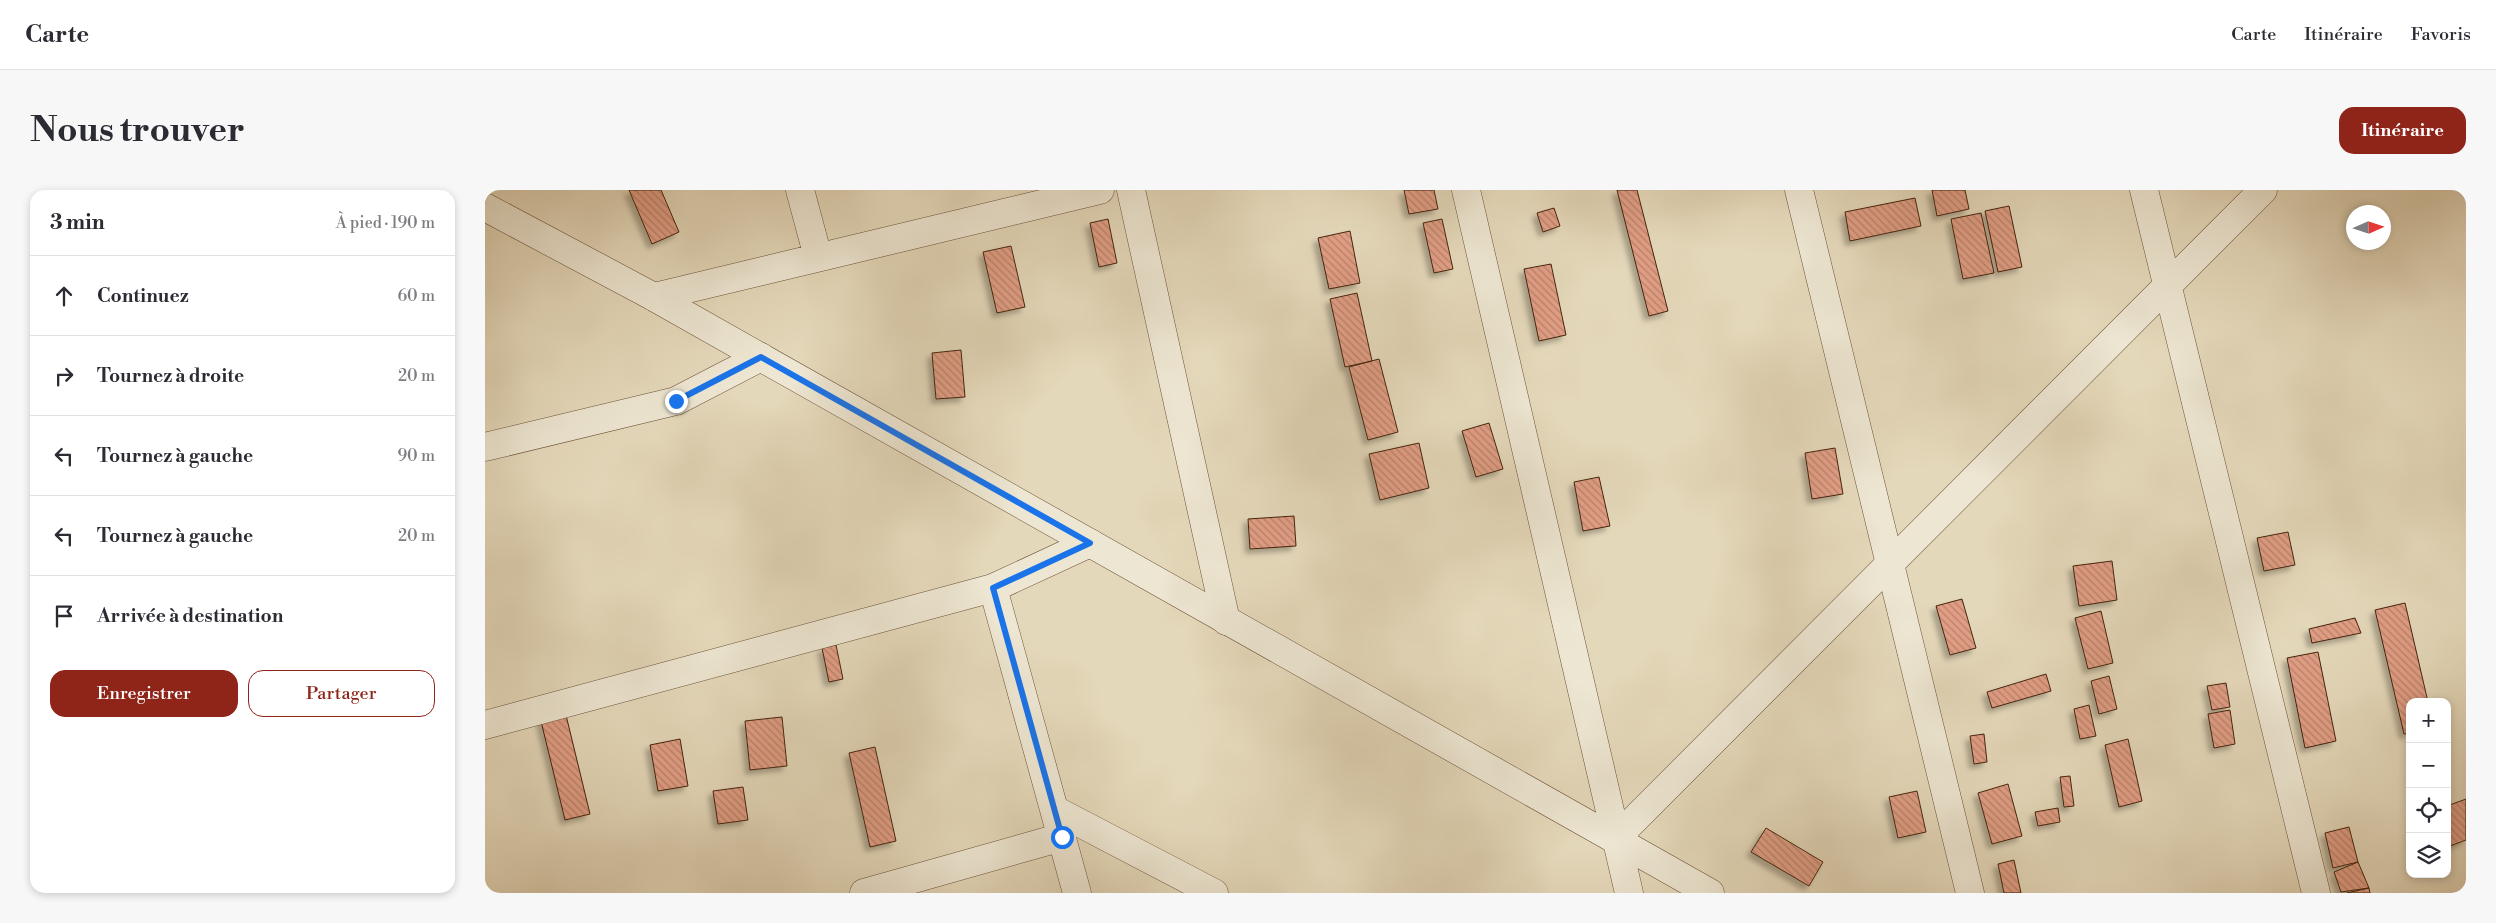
<!DOCTYPE html>
<html lang="fr">
<meta charset="utf-8">
<style>
body{margin:0;font-family:"Libre Bodoni",serif;background:#f7f7f7;color:#2b2b33}
.controls{position:absolute;right:15px;bottom:15px;display:grid;overflow:hidden;border-radius:10px;box-shadow:0 2px 8px #0003}
.controls button{width:45px;height:45px;display:grid;place-items:center;padding:0;border:0;border-bottom:1px solid #e1e1e2;background:#fff;color:#2b2b33;font:25px sans-serif}
.compass{position:absolute;left:1861px;top:15px;width:45px;height:45px;border-radius:50%;background:#fff;box-shadow:0 2px 8px #0003;rotate:87deg}
.stop{position:absolute;width:15px;height:15px;margin:-11px;border:4px solid #1a73e8;border-radius:50%;background:#fff}
.stop.end{background:#1a73e8;border-color:#fff;box-shadow:0 1px 5px #0008}
.list{margin:0;padding:0;list-style:none}
h2{display:flex;justify-content:space-between;align-items:center;height:65px;margin:0;padding:0 20px;font-size:21px}
h2 small{font-size:16px;font-weight:400;color:#7c7c81}
.list li{display:grid;grid-template-columns:32px 1fr auto;gap:15px;align-items:center;box-sizing:border-box;height:80px;padding:0 20px;border-top:1px solid #e1e1e2}
.list b{display:block;font-size:19px;white-space:nowrap}
.list em{font-size:16px;font-style:normal;color:#7c7c81}
.actions{display:flex;gap:10px;padding:15px 20px}
.actions a{flex:1;padding:11px 0;border:1px solid #8f2418;border-radius:15px;text-align:center;font-size:18px;color:#8f2418}
.actions .main{background:#8f2418;color:#fff}
.icon{flex:none;width:28px;height:28px;fill:none;stroke:currentColor;stroke-width:2;stroke-linecap:round;stroke-linejoin:round}
.map{position:relative;flex:none;width:1981px;height:703px;overflow:hidden;border-radius:15px}
header{display:flex;align-items:center;gap:30px;box-sizing:border-box;height:70px;padding:0 25px;background:#fff;border-bottom:1px solid #e1e1e2}
header strong{font-size:24px}
nav{display:flex;gap:28px;margin-inline-start:auto;font-size:18px}
.intro{display:flex;align-items:center;justify-content:space-between;box-sizing:border-box;height:120px;padding:0 30px}
h1{margin:0;font-size:35px}
.button{padding:12px 22px;border-radius:15px;background:#8f2418;color:#fff;font-size:18px;font-weight:700}
main{display:flex;gap:30px;padding:0 30px}
aside{flex:1;background:#fff;border-radius:15px;box-shadow:0 2px 8px #0003}
.map>svg:first-child{display:block}
</style>
<header>
<strong>Carte</strong>
<nav><a>Carte</a><a>Itinéraire</a><a>Favoris</a></nav>
</header>
<div class="intro"><h1>Nous trouver</h1><a class="button">Itinéraire</a></div>
<main>
<aside>
<h2>3 min<small>À pied · 190 m</small></h2>
<ul class="list">
<li><svg class="icon" aria-label="ahead" viewBox="0 0 24 24"><path d="M12 20V5M6 11l6-6 6 6"/></svg><div><b>Continuez</b></div><em>60 m</em></li>
<li><svg class="icon" aria-label="right" viewBox="0 0 24 24"><path d="M7 20v-9h11M14 6l5 5-5 5"/></svg><div><b>Tournez à droite</b></div><em>20 m</em></li>
<li><svg class="icon" aria-label="left" viewBox="0 0 24 24"><path d="M17 20v-9H6M10 6l-5 5 5 5"/></svg><div><b>Tournez à gauche</b></div><em>90 m</em></li>
<li><svg class="icon" aria-label="left" viewBox="0 0 24 24"><path d="M17 20v-9H6M10 6l-5 5 5 5"/></svg><div><b>Tournez à gauche</b></div><em>20 m</em></li>
<li><svg class="icon" aria-label="arrive" viewBox="0 0 24 24"><path d="M6 21V4h12l-3 4 3 4H6"/></svg><div><b>Arrivée à destination</b></div></li>
</ul>
<div class="actions"><a class="main">Enregistrer</a><a>Partager</a></div>
</aside>
<div class="map">
<svg width="1981" height="703" viewBox="0 0 1981 703">
<defs>
<pattern id="building-back-hatch" width="6" height="6" patternUnits="userSpaceOnUse" patternTransform="scale(1.25)"><rect width="6" height="6" fill="#e19e85"/><path d="M-1 5l2 2M0 0l6 6M5-1l2 2" fill="none" stroke="#b8816b"/></pattern>
<filter id="shadow"><feDropShadow dx="-4.5" dy="4.5" stdDeviation="2.5" flood-color="#0004"/></filter>
</defs>
<rect width="100%" height="100%" fill="#e4d8ba"/>
<filter id="stains"><feTurbulence type="fractalNoise" baseFrequency=".004" numOctaves="4"/><feColorMatrix values="0 0 0 0 .2 0 0 0 0 .09 0 0 0 0 .02 0 0 0 .5 -.17"/></filter>
<radialGradient id="worn" r=".72"><stop offset=".6" stop-color="#630" stop-opacity="0"/><stop offset="1" stop-color="#630" stop-opacity=".3"/></radialGradient>
<path fill="url(#building-back-hatch)" stroke="#44240d" filter="url(#shadow)" d="M144,0H176L194,42L167,54Z
M919,0H949L953,19L924,24Z
M1132,0H1152L1183,121L1164,126Z
M1447,0H1480L1484,19L1452,26Z
M1430,8L1436,36L1365,51L1360,22Z
M1524,16L1537,77L1513,82L1500,21Z
M1069,18L1075,36L1058,42L1052,23Z
M1496,23L1509,83L1478,89L1466,29Z
M623,29L632,73L614,77L605,33Z
M957,29L968,79L949,83L938,33Z
M865,41L875,93L844,99L833,48Z
M526,56L540,117L512,123L498,62Z
M1066,74L1081,145L1054,151L1039,79Z
M872,103L887,171L860,177L845,109Z
M476,160L480,207L451,209L447,163Z
M894,169L913,242L883,250L864,177Z
M1004,233L1018,279L991,287L977,241Z
M934,253L944,298L895,310L884,264Z
M1350,258L1358,304L1327,309L1320,263Z
M1114,287L1125,336L1098,341L1089,292Z
M809,326L811,356L765,359L763,329Z
M1803,342L1810,375L1779,381L1772,348Z
M1627,371L1632,410L1594,416L1588,376Z
M1477,409L1491,458L1465,465L1451,416Z
M1920,413L1943,512H1925V543L1919,544L1890,420Z
M1616,421L1628,473L1603,479L1590,428Z
M1870,428L1876,443L1827,453L1824,439Z
M351,455L358,489L344,492L337,458Z
M1833,462L1851,551L1820,558L1802,468Z
M1561,484L1566,501L1507,518L1502,502Z
M1624,486L1632,519L1614,524L1606,491Z
M1741,493L1745,517L1727,520L1722,496Z
M1604,515L1611,546L1595,549L1589,519Z
M1745,520L1750,554L1729,558L1723,524Z
M80,521L105,624L80,630L55,527Z
M297,527L302,576L265,580L260,531Z
M1499,544L1502,572L1489,574L1485,546Z
M195,549L203,596L173,601L165,555Z
M1643,549L1657,611L1634,617L1620,555Z
M390,557L411,651L385,657L364,563Z
M1585,586L1589,616L1579,617L1575,587Z
M1523,594L1537,646L1507,654L1493,603Z
M258,597L263,630L233,634L228,601Z
M1432,601L1441,642L1413,648L1404,607Z
M1981,609V650L1965,656L1962,648V616Z
M1573,618L1575,632L1553,636L1550,622Z
M1864,637L1873,672L1848,678L1840,643Z
M1281,638L1338,672L1324,696L1266,662Z
M1529,670L1536,703H1519L1513,674Z
M1873,672L1884,698L1856,702L1849,682Z
M1884,698L1885,703H1862Z"/>
<g fill="none" stroke-linecap="round" stroke-linejoin="round">
<defs>
<path id="minor" d="M315,0L333,67
M646,0L741,431
M981,0L1144,703
M1314,0L1485,703
M1659,0L1831,703
M169,107L615,0
M0,257L191,211L276,167
M508,398L592,703
M0,535L508,398L605,353
M570,620L729,703
M1130,649L1778,0
M379,703L577,647"/>
<path id="tertiary" d="M0,17L169,107L1225,703"/>
</defs>
<use href="#minor" stroke="#6c5138" stroke-width="29"/>
<use href="#tertiary" stroke="#6c5138" stroke-width="29"/>
<use href="#minor" stroke="#ede6d2" stroke-width="28"/>
<use href="#tertiary" stroke="#ede6d2" stroke-width="28"/>
</g>
<g fill="none" stroke-linecap="round" stroke-linejoin="round">
<path stroke="#1a73e8" stroke-width="6" d="M191,211L276,167L605,353L508,398L577,647"/>
</g>
<rect width="100%" height="100%" filter="url(#stains)"/>
<rect width="100%" height="100%" fill="url(#worn)"/>
</svg>
<div class="controls">
<button>+</button>
<button>−</button>
<button><svg class="icon" aria-label="locate" viewBox="0 0 24 24"><circle cx="12" cy="12" r="6"/><path d="M12 2v4M12 18v4M2 12h4M18 12h4"/></svg></button>
<button><svg class="icon" aria-label="layers" viewBox="0 0 24 24"><path d="M12 4l9 5-9 5-9-5zM3 14l9 5 9-5"/></svg></button>
</div>
<svg class="compass" viewBox="-18 -18 36 36"><path d="M0-13l5 13h-10z" fill="#e53935"/><path d="M0 13l5-13h-10z" fill="#7c7c81"/></svg>
<div class="stop" style="left:577px;top:647px"></div>
<div class="stop end" style="left:191px;top:211px"></div>
</div>
</main>
